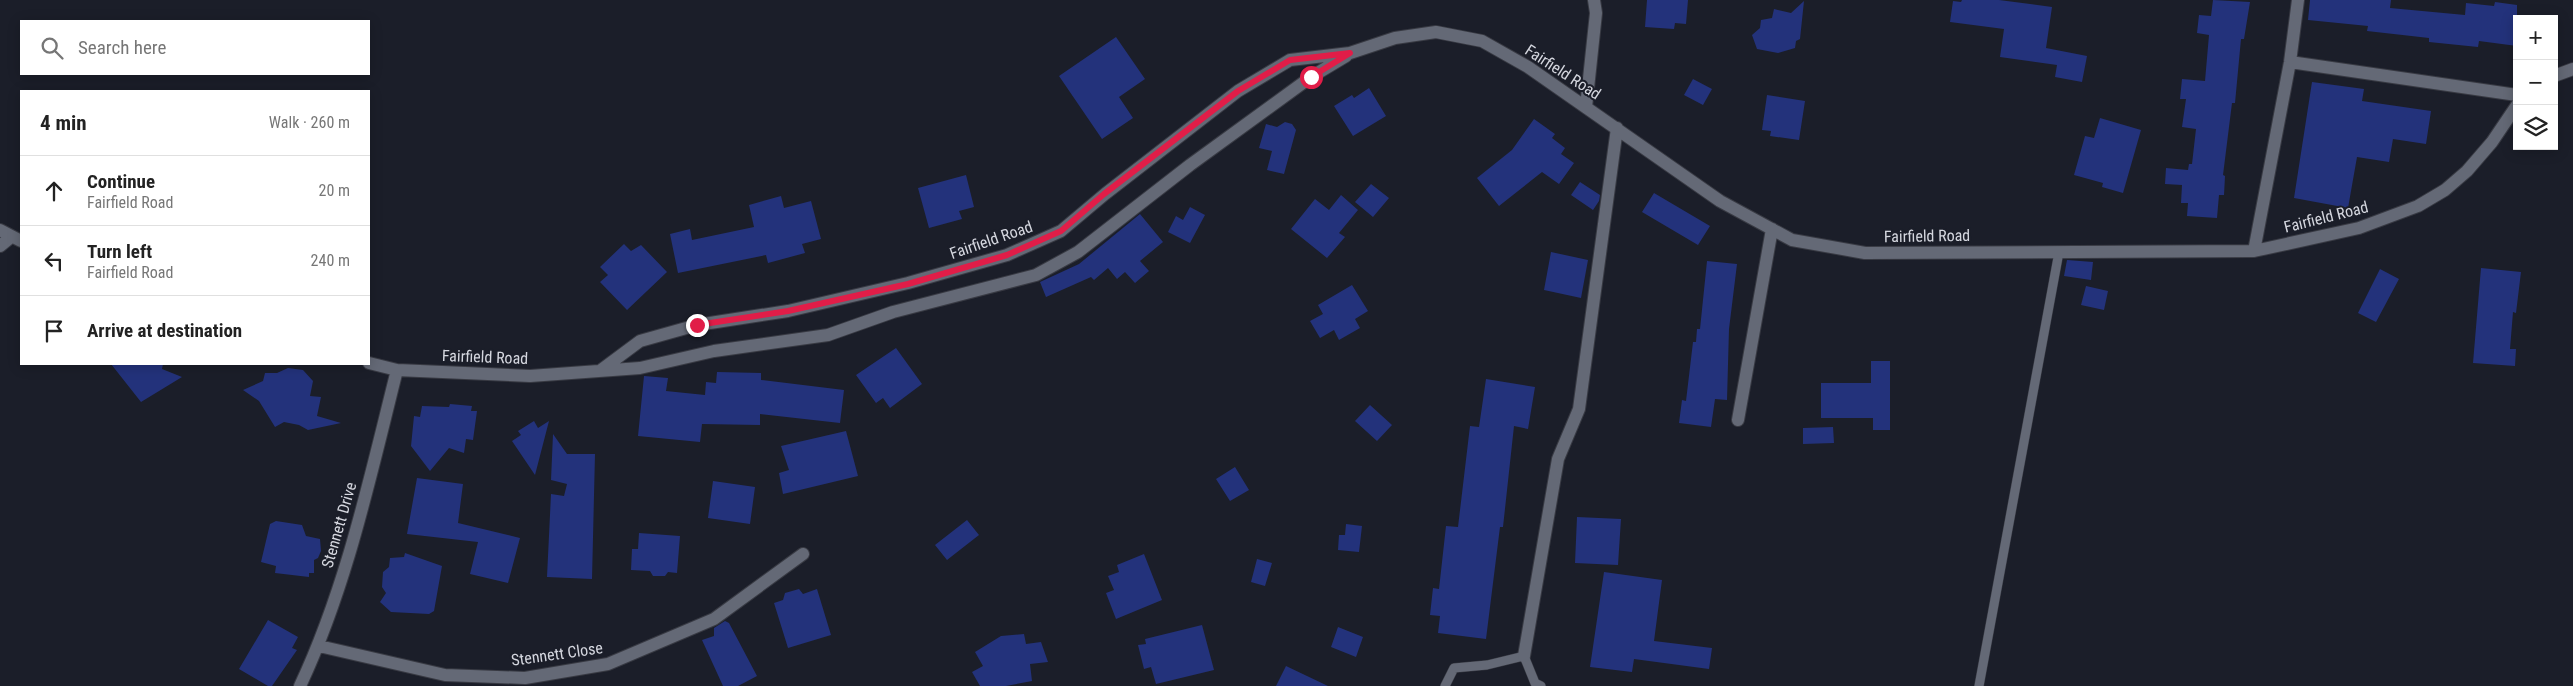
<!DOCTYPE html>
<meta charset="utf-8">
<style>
body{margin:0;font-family:"Roboto Condensed",sans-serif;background:#f6f6f6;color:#222}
.controls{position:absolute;right:15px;top:15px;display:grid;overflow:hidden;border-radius:0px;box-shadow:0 2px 12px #0003}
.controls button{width:45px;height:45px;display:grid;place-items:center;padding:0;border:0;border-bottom:1px solid #e0e0e0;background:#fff;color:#222;font:25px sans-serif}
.stop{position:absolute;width:15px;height:15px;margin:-11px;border:4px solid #e11d48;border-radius:50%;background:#fff}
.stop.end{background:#e11d48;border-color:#fff;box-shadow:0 1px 5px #0008}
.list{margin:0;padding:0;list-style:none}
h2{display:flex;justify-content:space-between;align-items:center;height:65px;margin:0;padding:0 20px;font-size:21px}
h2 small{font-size:16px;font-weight:400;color:#767676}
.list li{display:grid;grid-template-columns:32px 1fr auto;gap:15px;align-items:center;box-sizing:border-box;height:70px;padding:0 20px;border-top:1px solid #e0e0e0}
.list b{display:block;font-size:19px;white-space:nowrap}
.list p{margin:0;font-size:16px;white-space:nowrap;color:#767676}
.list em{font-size:16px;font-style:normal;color:#767676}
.icon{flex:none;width:28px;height:28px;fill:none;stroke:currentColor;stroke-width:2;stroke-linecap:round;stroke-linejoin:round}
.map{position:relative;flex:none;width:2573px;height:686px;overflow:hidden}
.search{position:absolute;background:#fff;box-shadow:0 2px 12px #0003;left:20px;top:20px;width:350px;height:55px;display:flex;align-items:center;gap:12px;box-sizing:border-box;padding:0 18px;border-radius:0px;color:#767676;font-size:19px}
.panel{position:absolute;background:#fff;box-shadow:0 2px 12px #0003;left:20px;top:90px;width:350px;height:275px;border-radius:0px}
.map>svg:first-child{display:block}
</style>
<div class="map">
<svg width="2573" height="686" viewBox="0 0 2573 686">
<rect width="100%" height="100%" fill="#1b1e29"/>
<path fill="#23327b" d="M1647,0H1688L1686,24L1675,23L1674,29L1645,27Z
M1962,0H1999L2052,7L2046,48L2087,56L2082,82L2055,77L2057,65L2000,57L2004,29L1950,22L1953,1L1961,2Z
M2213,0L2250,2L2244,39H2241L2235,103H2232L2223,175L2225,176L2224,195H2219L2217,218L2187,216L2188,203H2181L2182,185L2165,184L2166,168L2188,170L2189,164H2192L2196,129L2182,127L2186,99H2180L2182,79L2205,81L2209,35L2197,33L2199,15L2211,16Z
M2310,0H2391L2390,8L2465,15L2466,3L2494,6L2495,2L2517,5V46L2479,41L2478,47L2429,42V38L2367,31L2368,26L2308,20Z
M1804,1L1800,39L1796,41L1795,48L1778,53L1757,49L1752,35L1760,28L1761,20L1772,18L1774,9L1791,13Z
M1116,37L1145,79L1119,97L1133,118L1102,139L1059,76Z
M1693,79L1712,89L1703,105L1684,95Z
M2312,82L2364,89L2362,101L2431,111L2426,144L2393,139L2389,162L2357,157L2348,208L2294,198Z
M1369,88L1386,116L1353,136L1334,106L1352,95L1354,98Z
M1767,95L1805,101L1799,140L1770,136L1771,131L1762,130Z
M2100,118L2141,130L2123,193L2102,187L2103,183L2074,175L2085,136L2094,138Z
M1534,119L1555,134L1552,138L1565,148L1561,154L1574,163L1559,184L1542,172L1499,206L1477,178L1512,150Z
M1285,122L1292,124L1296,130L1284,174L1267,170L1272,151L1259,148L1266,124L1277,127Z
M966,175L974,207L959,211L962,219L929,228L918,188Z
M1580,182L1600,195L1599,201L1593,210L1571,195Z
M1371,184L1389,198L1373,217L1355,202Z
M1654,193L1710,226L1698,245L1642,212Z
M1341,195L1358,210L1339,233L1345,237L1327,258L1291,229L1315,199L1329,210Z
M781,196L784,208L811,201L821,239L802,244L805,253L768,263L766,255L678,273L670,234L690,229L692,240L754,227L749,205Z
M1190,207L1205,215L1190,243L1168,232L1176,216L1183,220Z
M1140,214L1163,242L1140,261L1149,271L1135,283L1125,272L1117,279L1108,268L1094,280L1091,277L1046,297L1040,282L1079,264Z
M624,244L631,251L641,245L667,272L627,310L600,282L608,275L600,267Z
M1551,252L1588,260L1581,298L1544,290Z
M2067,260L2093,262L2091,280L2064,276Z
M1707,261L1737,264L1729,329L1727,400L1715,399L1711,427L1679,423L1682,400L1686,401L1693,342H1696L1697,329H1700Z
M2481,268L2521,272L2516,313L2513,312L2510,349H2516L2515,366L2473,363Z
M2380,269L2399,279L2376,322L2358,313Z
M1352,285L1368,311L1355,319L1360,328L1339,340L1334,330L1320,338L1310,321L1323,314L1318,305Z
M2086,286L2108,291L2104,310L2081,305Z
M896,348L922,384L890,408L883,398L876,403L856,375Z
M1871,361H1890V430H1873V418H1821V383H1871Z
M111,364H163L162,369L182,377L141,402Z
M288,368L303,370L313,381L310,396L321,397L317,416L341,423L308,430L299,425L284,422L275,427L259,401L243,390L263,381L265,373H277Z
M717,372L761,373V380L844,390L840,423L760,414V425L702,424L700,442L638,436L644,376L668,378L666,391L705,395L706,382L716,383Z
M1486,379L1535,387L1528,429L1514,426L1503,527H1500L1486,639L1438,633L1440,616L1430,615L1433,588L1439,589L1446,526L1458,527L1470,426L1479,427Z
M450,404L472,406L471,411H477L473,440L466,439L464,453L449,448L430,471L411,446L414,416L420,417L422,406L449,407Z
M1370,405L1392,425L1377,441L1355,421Z
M534,421L538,428L549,421L535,475L512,441L521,435L518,431Z
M1833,427L1834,443L1803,444V428Z
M846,431L858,476L783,494L779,473L789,470L781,446Z
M553,434L567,454H595L592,579L547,577L551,494L564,496L567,484L551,480Z
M1235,467L1249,490L1230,501L1216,479Z
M417,478L463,484L458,523L520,538L508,583L470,574L478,542L407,534Z
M713,481L755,487L750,524L708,518Z
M1577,517L1621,519L1618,565L1575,563Z
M967,520L979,535L947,560L935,545Z
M276,521L302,525L306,536L320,539L321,551L318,558L314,560V573H309V577L275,573L276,566L261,562L270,524Z
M1346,524L1362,526L1359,552L1338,550L1339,535H1345Z
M639,533L680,536L677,573L668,572L665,576H653L650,571L631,570L632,549H638Z
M405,553L442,566L434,611L429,614L391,612L380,602L386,593L382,587L383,572L389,567L390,558L404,557Z
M1144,554L1162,600L1116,619L1106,593L1114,590L1108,576L1119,572L1117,565Z
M1257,559L1272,563L1265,586L1251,582Z
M1604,572L1662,580L1654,641L1712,648L1709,669L1634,659L1632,672L1590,667Z
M799,589L803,594L817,589L831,635L788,648L774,603L783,600L785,593Z
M268,620L298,637L292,648L297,650L272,686H268L239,669Z
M725,621L729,623L757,676L738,686H723L702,640L714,636V628Z
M1202,625L1214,670L1156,684L1151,667L1144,669L1138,645L1146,644L1145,639Z
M1338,627L1363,637L1356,657L1331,647Z
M1024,634L1026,644L1041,642L1048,662L1030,664L1032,681L1006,686H980L972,672L983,666L975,652L1001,636Z
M1286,666L1328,686H1276Z"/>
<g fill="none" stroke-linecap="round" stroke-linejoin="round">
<defs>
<path id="lane" d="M1445,686L1454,668L1487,665L1524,656L1535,683L1541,686
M1979,686L2059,252"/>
<path id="street" d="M2290,62L2517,95
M2554,76L2573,69
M1586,107L1596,13L1594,0
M0,230L21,241
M0,246L11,237
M2254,251L2290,62L2298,0
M369,363L397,370L530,376L640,368L714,351L828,335L893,312L1036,275L1078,252L1190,165L1311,77L1346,56
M601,370L640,341L697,325L788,311L908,283L1007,255L1061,231L1105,194L1238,91L1290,60L1350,53L1395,38L1436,32L1482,41L1528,67L1720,201L1792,240L1865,253L2254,251L2359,228L2418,206L2445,190L2467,171L2492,142L2517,105
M1738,420L1772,229
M319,646L445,675L525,678L608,664L714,619L803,554
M1524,656L1558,459L1579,409L1617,128
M300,686C347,586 370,477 397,370"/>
</defs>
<use href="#lane" stroke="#383a43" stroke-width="10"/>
<use href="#street" stroke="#383a43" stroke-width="14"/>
<use href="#lane" stroke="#646976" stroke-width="9"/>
<use href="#street" stroke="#646976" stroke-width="12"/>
</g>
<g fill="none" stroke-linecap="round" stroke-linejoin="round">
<path stroke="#e11d48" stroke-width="6" d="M697,325L788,311L908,284L1007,255L1061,231L1104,194L1238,91L1290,60L1350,53L1311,77"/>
</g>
<g text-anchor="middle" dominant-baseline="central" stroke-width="4" stroke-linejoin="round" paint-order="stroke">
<g font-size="16" fill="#d5d7df" stroke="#1b1e29">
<text transform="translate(1563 72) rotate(33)">Fairfield Road</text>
<text transform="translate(2326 217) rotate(-14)">Fairfield Road</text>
<text transform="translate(1927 236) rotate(-1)">Fairfield Road</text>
<text transform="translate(991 240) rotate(-19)">Fairfield Road</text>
<text transform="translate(485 357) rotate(2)">Fairfield Road</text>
<text transform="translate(339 525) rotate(-74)">Stennett Drive</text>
<text transform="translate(557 654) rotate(-8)">Stennett Close</text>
</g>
</g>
</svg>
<div class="controls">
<button>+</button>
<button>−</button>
<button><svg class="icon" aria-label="layers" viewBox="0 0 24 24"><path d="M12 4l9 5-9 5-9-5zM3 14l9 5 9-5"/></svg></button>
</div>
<div class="stop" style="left:1311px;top:77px"></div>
<div class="stop end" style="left:697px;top:325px"></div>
<div class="search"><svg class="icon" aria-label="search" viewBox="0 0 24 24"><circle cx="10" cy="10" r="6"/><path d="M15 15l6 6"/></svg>Search here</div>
<section class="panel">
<h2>4 min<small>Walk · 260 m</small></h2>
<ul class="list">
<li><svg class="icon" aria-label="ahead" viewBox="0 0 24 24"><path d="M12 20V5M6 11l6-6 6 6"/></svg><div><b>Continue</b><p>Fairfield Road</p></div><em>20 m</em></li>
<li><svg class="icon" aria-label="left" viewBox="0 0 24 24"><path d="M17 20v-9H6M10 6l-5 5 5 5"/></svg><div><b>Turn left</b><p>Fairfield Road</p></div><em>240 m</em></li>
<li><svg class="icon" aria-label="arrive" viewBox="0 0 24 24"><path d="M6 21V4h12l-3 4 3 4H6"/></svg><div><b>Arrive at destination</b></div></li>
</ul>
</section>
</div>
